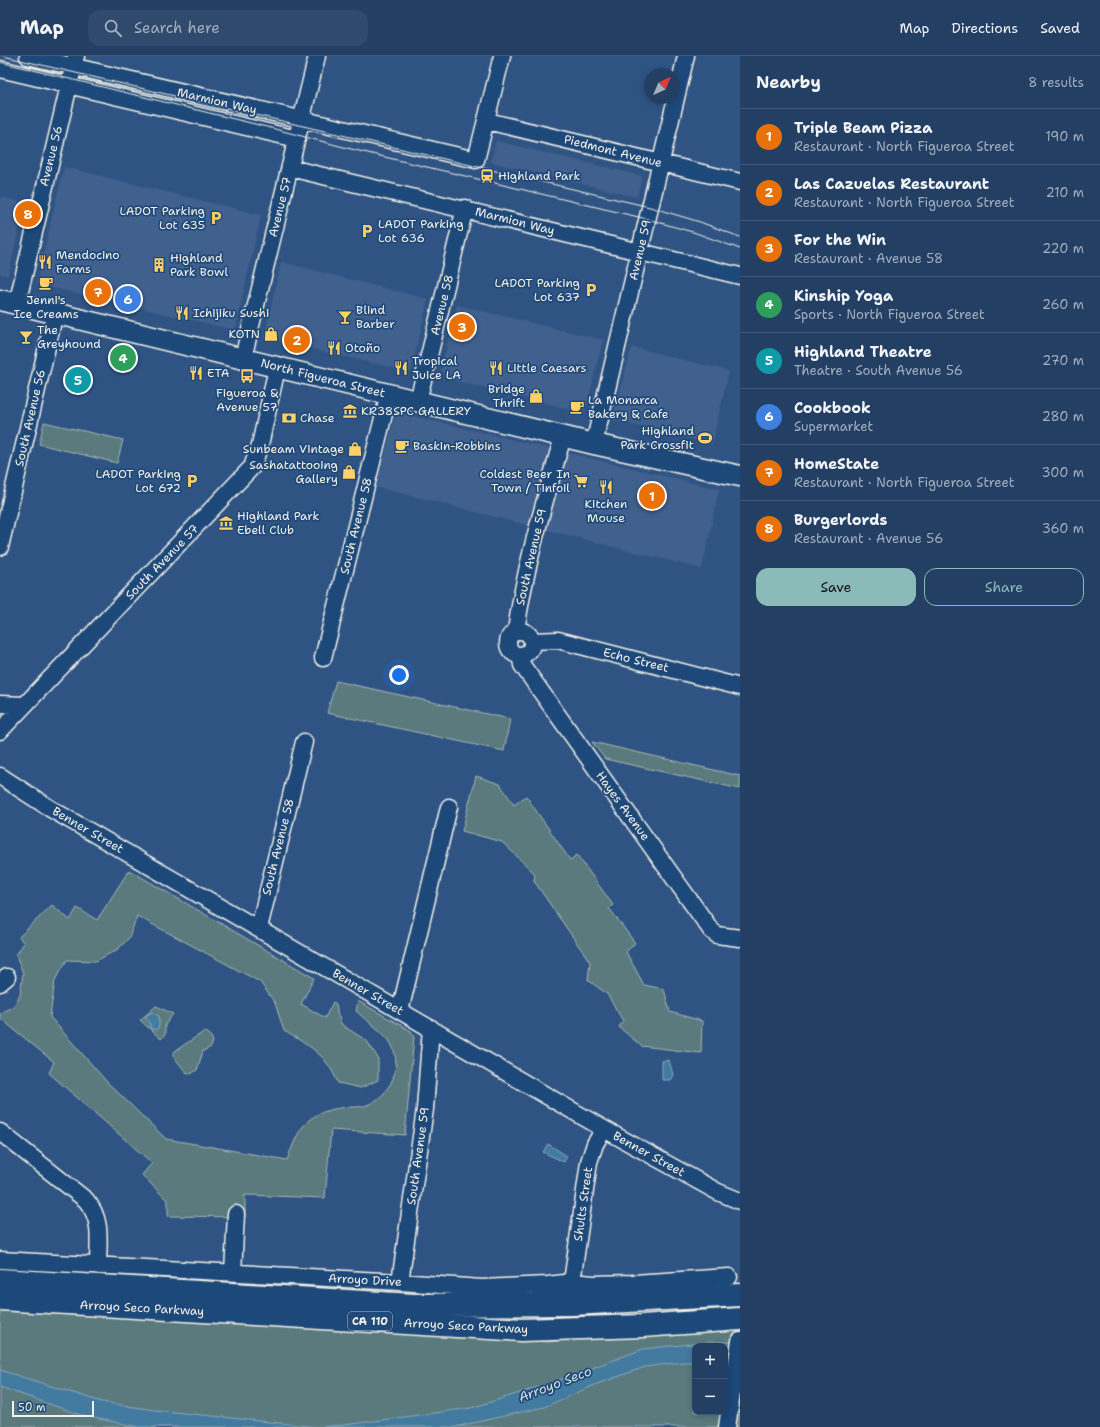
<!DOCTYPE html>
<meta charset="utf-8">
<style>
body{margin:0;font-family:"Shantell Sans",sans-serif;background:#2f4a6c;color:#f1f3f6}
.controls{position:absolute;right:12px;bottom:12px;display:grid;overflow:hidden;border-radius:8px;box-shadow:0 2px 6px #0003}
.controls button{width:36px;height:36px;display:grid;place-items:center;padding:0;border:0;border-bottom:1px solid #405878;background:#233f63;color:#f1f3f6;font:20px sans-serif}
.compass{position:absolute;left:644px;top:12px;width:36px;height:36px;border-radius:50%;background:#233f63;box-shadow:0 2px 6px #0003;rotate:44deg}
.scale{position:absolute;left:12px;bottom:10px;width:82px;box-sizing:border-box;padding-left:4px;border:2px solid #f4f1e8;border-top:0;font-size:11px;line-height:14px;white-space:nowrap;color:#f4f1e8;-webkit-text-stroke:3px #1f4a7a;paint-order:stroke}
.you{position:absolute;left:399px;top:619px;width:14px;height:14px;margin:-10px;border:3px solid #fff;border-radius:50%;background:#1a73e8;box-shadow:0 0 0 6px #1a73e833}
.badge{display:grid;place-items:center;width:26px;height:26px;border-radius:50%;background:#8bbbb9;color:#fff;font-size:13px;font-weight:700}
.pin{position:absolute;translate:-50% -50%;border:2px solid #fff;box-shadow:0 1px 4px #0006}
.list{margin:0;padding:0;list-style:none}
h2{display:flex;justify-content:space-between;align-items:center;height:52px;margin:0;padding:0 16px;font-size:17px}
h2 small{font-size:13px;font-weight:400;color:#a3afbe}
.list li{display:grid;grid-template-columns:26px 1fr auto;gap:12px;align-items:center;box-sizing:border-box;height:56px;padding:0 16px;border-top:1px solid #405878}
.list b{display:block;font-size:15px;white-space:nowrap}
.list p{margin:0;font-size:13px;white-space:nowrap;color:#a3afbe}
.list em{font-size:13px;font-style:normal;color:#a3afbe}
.actions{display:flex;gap:8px;padding:12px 16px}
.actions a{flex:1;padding:9px 0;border:1px solid #8bbbb9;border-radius:12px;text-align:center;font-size:14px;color:#8bbbb9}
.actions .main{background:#8bbbb9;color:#111}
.icon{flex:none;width:22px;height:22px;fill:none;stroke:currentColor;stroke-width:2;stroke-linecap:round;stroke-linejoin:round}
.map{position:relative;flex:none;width:740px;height:1371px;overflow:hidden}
header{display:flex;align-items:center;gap:24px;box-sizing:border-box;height:56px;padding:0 20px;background:#233f63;border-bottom:1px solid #405878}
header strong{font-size:19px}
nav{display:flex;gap:22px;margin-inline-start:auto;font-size:14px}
.search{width:280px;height:36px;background:#2f4a6c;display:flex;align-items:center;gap:10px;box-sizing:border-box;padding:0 14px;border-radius:12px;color:#a3afbe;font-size:15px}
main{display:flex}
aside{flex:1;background:#233f63}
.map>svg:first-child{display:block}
</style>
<header>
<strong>Map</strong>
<div class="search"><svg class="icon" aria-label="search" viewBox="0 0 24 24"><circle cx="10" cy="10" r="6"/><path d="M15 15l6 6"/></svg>Search here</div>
<nav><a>Map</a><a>Directions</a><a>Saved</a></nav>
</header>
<main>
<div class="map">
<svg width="740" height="1371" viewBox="0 0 740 1371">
<rect width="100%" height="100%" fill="#2f5484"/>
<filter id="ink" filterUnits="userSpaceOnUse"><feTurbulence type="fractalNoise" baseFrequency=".025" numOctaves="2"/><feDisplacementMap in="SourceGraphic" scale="8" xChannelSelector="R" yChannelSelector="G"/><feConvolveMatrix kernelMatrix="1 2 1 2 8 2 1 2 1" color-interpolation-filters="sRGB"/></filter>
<g filter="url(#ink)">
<path fill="#41608e" d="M496,85L642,120L637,141L491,106Z
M64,111L261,159L235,274L36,228Z
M0,141L25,147L8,220L0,218Z
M281,206L428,243L411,316L264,282Z
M457,249L603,284L585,357L448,323L441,314Z
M632,291L729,315L712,388L612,364Z
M396,356L719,433L702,513L376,431Z"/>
<path fill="#5a7a7e" stroke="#a7b6b3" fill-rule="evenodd" d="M44,366L123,384L117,407L39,388Z
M336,625L510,663L504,695L327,657Z
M592,686L740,720V733L605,703Z
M476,720L500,728L514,749L526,740L570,804L577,799L613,849L609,852L635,887L626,896L644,929L664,933L670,956L702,965L701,997L641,990L619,971L623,965L607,938L588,924L590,906L534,825L535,818L502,786L462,775Z
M129,814L314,922L301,948L325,962L333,946L336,948L338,959L342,969L367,985L378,1002V1024L361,1032L338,1027C326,998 310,990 284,975L275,947L260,926L137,860L129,882L118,893L96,905L67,904L55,924L50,961L106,1025L166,1083L287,1104C293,1089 297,1075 309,1064C320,1055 335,1052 349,1051C354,1051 360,1051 364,1050C391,1042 406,1007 388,983C379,972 366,965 356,955L358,945L411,975L414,980L405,1079L331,1074L325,1142L245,1139V1161L168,1160V1145L142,1119L152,1107L49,1017L54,1006L0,962V957L14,950L20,939L23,917L16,899L24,887L19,881L52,849L70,864L77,852L97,864Z
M156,950L173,958L165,969V979L161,983L140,964Z
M205,975L210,979L213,985L211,991L203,995L197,1014L191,1018L186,1016L173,1000L175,995Z
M0,1250L548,1286L607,1280L740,1274V1371H0ZM695,1290H725V1356H695Z"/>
<path fill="#437aa0" stroke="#8aaabd" d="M152,956L159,960V971L156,974L150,972V967L145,961Z
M669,1004L673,1019L670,1024H662V1005Z
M548,1088L567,1100L564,1106L543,1096Z
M710,1286H740V1308L725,1307V1290H695V1306H684L645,1311L597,1328L544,1351L455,1371H140L84,1360L0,1331V1314L102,1346L154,1354L317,1371L344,1369L471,1352L552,1327L643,1293Z"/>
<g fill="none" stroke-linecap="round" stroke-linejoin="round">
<defs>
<path id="minor" d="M28,0L476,104L502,0
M0,13L297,83
M487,65L740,126
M290,112L740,220
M17,248L76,0
M243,302L317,0
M418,345L465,152
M594,388L686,0
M0,491L55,257
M508 587a12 12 0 1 1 24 0a12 12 0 1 1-24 0Z
M516,575C525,509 545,445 563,380
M532,585L558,584L740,631
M520,599L522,609L711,874L717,879L740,882
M323,602L389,338
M0,648L24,649
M0,675L252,411L260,389L277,312
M0,720L51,753L604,1073L718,1136L740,1145
M259,872L304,686
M0,927L7,921
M400,955L449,751
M0,1076L86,1144C103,1164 98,1185 98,1210
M0,1204L400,1226L481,1232L548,1229L572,1226L593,1228L633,1227L729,1221
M233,1217L236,1158
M400,1226L425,1053L431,972
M572,1226L589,1106L595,1088L604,1073
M727,1371L740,1285"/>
<path id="major" d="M0,244L594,388L740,420"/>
<path id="highway" d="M0,1224L413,1249L572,1248L740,1239
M0,1243L522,1274L642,1270L740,1263
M538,1247L560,1237L572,1226L583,1237L604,1242"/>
</defs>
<use href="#minor" stroke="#f4f1e8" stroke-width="19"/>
<use href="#major" stroke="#f4f1e8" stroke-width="23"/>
<use href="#highway" stroke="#f4f1e8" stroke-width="25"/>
<use href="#minor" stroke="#1f4a7a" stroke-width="16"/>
<use href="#major" stroke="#1f4a7a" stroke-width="20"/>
<use href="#highway" stroke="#1f4a7a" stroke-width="22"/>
<path stroke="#f4f1e8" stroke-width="1" d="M3,0L650,151L700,166L740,181
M0,6L271,72L355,94L647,163L696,177L740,193"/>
</g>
</g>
<defs>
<symbol id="station-bare" viewBox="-9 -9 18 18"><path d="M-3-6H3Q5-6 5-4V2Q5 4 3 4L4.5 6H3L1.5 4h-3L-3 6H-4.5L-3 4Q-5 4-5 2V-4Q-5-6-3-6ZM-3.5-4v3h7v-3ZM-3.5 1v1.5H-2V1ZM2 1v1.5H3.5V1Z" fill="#ffd166" stroke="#1f4a7a" stroke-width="2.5" paint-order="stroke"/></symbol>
<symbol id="parking-bare" viewBox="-9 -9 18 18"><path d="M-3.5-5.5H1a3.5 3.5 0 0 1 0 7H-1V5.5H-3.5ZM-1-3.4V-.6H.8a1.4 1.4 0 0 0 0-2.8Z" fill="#ffd166" stroke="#1f4a7a" stroke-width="2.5" paint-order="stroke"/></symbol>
<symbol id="restaurant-bare" viewBox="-9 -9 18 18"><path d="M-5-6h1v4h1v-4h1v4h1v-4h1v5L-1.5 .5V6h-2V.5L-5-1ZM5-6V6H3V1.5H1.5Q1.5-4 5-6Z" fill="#ffd166" stroke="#1f4a7a" stroke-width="2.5" paint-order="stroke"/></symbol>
<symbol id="building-bare" viewBox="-9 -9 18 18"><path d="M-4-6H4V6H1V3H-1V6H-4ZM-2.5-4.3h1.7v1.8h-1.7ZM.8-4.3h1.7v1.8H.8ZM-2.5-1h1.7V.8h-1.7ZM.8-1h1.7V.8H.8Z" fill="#ffd166" stroke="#1f4a7a" stroke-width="2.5" paint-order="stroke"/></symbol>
<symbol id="cafe-bare" viewBox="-9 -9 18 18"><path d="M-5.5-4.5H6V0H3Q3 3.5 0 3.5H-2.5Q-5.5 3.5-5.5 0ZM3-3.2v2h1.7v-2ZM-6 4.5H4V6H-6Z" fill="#ffd166" stroke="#1f4a7a" stroke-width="2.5" paint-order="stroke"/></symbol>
<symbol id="bar-bare" viewBox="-9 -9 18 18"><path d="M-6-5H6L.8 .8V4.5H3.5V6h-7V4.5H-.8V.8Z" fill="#ffd166" stroke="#1f4a7a" stroke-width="2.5" paint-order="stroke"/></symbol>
<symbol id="shop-bare" viewBox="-9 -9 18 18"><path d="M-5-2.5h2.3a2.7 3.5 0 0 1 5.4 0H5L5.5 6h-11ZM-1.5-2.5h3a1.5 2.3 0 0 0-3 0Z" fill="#ffd166" stroke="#1f4a7a" stroke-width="2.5" paint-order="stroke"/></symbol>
<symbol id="bus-bare" viewBox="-9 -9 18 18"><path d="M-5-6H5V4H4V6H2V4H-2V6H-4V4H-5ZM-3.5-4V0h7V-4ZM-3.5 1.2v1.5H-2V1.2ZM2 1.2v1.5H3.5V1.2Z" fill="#ffd166" stroke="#1f4a7a" stroke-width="2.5" paint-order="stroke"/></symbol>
<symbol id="museum-bare" viewBox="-9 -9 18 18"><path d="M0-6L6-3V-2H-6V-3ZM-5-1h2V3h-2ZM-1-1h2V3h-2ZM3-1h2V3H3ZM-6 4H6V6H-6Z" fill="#ffd166" stroke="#1f4a7a" stroke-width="2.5" paint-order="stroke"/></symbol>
<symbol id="bank-bare" viewBox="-9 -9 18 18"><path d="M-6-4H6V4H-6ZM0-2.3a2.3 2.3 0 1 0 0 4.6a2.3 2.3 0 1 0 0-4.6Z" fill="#ffd166" stroke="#1f4a7a" stroke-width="2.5" paint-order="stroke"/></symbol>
<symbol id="stadium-bare" viewBox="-9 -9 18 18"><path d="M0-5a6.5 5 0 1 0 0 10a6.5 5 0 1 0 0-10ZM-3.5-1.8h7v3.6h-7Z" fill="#ffd166" stroke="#1f4a7a" stroke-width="2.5" paint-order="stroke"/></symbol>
<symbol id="supermarket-bare" viewBox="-9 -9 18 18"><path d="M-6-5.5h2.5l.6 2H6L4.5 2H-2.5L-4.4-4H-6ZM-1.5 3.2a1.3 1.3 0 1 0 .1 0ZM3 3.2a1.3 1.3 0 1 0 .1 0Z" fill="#ffd166" stroke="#1f4a7a" stroke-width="2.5" paint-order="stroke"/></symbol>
</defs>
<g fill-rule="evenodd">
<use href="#station-bare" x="477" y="110" width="20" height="20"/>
<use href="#parking-bare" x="206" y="152" width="20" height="20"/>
<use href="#parking-bare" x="357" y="165" width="20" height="20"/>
<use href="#restaurant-bare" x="35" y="196" width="20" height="20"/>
<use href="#building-bare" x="149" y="199" width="20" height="20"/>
<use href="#cafe-bare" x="36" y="217" width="20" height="20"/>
<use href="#parking-bare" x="581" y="224" width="20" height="20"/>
<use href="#restaurant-bare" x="172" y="247" width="20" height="20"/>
<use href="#bar-bare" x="335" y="251" width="20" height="20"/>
<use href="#shop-bare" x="261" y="268" width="20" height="20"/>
<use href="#bar-bare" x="16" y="271" width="20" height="20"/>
<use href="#restaurant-bare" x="324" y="282" width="20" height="20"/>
<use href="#restaurant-bare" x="391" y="302" width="20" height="20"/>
<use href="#restaurant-bare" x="486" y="302" width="20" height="20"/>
<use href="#restaurant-bare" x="186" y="307" width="20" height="20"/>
<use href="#bus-bare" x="237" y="310" width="20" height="20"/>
<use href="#shop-bare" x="526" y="330" width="20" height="20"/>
<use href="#cafe-bare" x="567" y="341" width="20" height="20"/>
<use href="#museum-bare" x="340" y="345" width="20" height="20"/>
<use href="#bank-bare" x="279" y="352" width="20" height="20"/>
<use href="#stadium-bare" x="695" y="372" width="20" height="20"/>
<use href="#cafe-bare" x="392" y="380" width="20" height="20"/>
<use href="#shop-bare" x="345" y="383" width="20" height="20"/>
<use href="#shop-bare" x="339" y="406" width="20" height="20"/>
<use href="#parking-bare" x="182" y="415" width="20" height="20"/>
<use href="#supermarket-bare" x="571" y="415" width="20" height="20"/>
<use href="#restaurant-bare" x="596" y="421" width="20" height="20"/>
<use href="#museum-bare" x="216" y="457" width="20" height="20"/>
</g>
<g text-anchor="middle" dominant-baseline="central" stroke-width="3.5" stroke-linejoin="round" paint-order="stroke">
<rect fill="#1f4a7a" stroke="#b4bfc7" stroke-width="1" x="348" y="1256" width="44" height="18" rx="3"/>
<g font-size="11" font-weight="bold" fill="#f4f1e8">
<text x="370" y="1265">CA 110</text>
</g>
<g font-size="12" fill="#f4f1e8" stroke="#1f4a7a">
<text transform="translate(217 45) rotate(13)">Marmion Way</text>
<text transform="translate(613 95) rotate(14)">Piedmont Avenue</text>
<text transform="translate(51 100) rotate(-76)">Avenue 56</text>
<text transform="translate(280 151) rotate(-76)">Avenue 57</text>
<text transform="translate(515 165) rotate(14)">Marmion Way</text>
<text transform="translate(640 194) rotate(-77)">Avenue 59</text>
<text transform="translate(442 249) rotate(-76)">Avenue 58</text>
<text transform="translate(323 322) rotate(14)">North Figueroa Street</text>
<text transform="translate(30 362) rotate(-77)">South Avenue 56</text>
<text transform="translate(356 470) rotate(-76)">South Avenue 58</text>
<text transform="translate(531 501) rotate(-77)">South Avenue 59</text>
<text transform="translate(162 506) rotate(-46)">South Avenue 57</text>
<text transform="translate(636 604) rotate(14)">Echo Street</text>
<text transform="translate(623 750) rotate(54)">Hayes Avenue</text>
<text transform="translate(88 774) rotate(30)">Benner Street</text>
<text transform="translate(278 791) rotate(-76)">South Avenue 58</text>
<text transform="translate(368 936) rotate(30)">Benner Street</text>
<text transform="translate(649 1098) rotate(29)">Benner Street</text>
<text transform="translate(418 1100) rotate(-82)">South Avenue 59</text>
<text transform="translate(583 1148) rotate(-82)">Shults Street</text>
<text transform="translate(365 1224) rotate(3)">Arroyo Drive</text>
<text transform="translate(142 1252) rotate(3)">Arroyo Seco Parkway</text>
<text transform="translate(466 1270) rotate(3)">Arroyo Seco Parkway</text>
</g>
<g font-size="12" fill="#f4f1e8" stroke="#1f4a7a" text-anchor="start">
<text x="498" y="120">Highland Park</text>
<text x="205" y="155" text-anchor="end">LADOT Parking<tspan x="205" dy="14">Lot 635</tspan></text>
<text x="378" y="168">LADOT Parking<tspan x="378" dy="14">Lot 636</tspan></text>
<text x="56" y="199">Mendocino<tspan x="56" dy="14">Farms</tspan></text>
<text x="170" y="202">Highland<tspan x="170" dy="14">Park Bowl</tspan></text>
<text x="580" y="227" text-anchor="end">LADOT Parking<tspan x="580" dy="14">Lot 637</tspan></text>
<text x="46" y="244" text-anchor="middle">Jenni's<tspan x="46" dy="14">Ice Creams</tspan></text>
<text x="356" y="254">Blind<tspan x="356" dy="14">Barber</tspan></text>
<text x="193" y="257">Ichijiku Sushi</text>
<text x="37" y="274">The<tspan x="37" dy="14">Greyhound</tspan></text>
<text x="260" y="278" text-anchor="end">KOTN</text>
<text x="345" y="292">Otoño</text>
<text x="412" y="305">Tropical<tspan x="412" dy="14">Juice LA</tspan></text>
<text x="507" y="312">Little Caesars</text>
<text x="207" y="317">ETA</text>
<text x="525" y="333" text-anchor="end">Bridge<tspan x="525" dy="14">Thrift</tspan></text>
<text x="247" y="337" text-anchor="middle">Figueroa &amp;<tspan x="247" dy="14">Avenue 57</tspan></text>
<text x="588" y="344">La Monarca<tspan x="588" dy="14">Bakery &amp; Cafe</tspan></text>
<text x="361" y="355">KR38SPC GALLERY</text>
<text x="300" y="362">Chase</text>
<text x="694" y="375" text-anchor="end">Highland<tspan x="694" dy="14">Park Crossfit</tspan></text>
<text x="413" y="390">Baskin-Robbins</text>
<text x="344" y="393" text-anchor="end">Sunbeam Vintage</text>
<text x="338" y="409" text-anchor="end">Sashatattooing<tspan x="338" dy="14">Gallery</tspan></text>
<text x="181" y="418" text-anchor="end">LADOT Parking<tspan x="181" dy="14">Lot 672</tspan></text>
<text x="570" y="418" text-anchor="end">Coldest Beer In<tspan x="570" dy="14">Town / Tinfoil</tspan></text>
<text x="606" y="448" text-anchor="middle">Kitchen<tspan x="606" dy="14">Mouse</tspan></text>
<text x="237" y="460">Highland Park<tspan x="237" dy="14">Ebell Club</tspan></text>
</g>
<g font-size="13" font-style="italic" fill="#d9dfdd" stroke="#1f4a7a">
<text transform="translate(555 1328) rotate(-21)">Arroyo Seco</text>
</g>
</g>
</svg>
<div class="controls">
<button>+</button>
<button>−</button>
</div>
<svg class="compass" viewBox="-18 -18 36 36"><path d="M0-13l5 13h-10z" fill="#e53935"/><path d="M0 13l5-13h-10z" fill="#a3afbe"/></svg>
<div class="scale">50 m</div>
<div class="you"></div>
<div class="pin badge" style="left:652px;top:440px;background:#e8710a">1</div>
<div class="pin badge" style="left:297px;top:284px;background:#e8710a">2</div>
<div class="pin badge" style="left:462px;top:271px;background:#e8710a">3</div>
<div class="pin badge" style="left:123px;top:302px;background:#2e9e5b">4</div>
<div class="pin badge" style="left:78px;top:324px;background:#0f9aa8">5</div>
<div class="pin badge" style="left:128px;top:243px;background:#3f7fe0">6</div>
<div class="pin badge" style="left:98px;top:236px;background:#e8710a">7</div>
<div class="pin badge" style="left:28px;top:158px;background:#e8710a">8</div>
</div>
<aside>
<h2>Nearby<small>8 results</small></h2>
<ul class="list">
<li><span class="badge" style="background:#e8710a">1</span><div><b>Triple Beam Pizza</b><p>Restaurant · North Figueroa Street</p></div><em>190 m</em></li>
<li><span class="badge" style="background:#e8710a">2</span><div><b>Las Cazuelas Restaurant</b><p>Restaurant · North Figueroa Street</p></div><em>210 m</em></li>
<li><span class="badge" style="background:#e8710a">3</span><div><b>For the Win</b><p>Restaurant · Avenue 58</p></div><em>220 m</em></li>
<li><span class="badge" style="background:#2e9e5b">4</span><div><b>Kinship Yoga</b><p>Sports · North Figueroa Street</p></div><em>260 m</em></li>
<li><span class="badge" style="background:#0f9aa8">5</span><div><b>Highland Theatre</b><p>Theatre · South Avenue 56</p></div><em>270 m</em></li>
<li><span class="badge" style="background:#3f7fe0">6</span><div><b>Cookbook</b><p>Supermarket</p></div><em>280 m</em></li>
<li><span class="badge" style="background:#e8710a">7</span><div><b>HomeState</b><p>Restaurant · North Figueroa Street</p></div><em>300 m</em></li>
<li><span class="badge" style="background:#e8710a">8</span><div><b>Burgerlords</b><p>Restaurant · Avenue 56</p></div><em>360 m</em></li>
</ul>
<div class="actions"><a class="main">Save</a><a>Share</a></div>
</aside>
</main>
